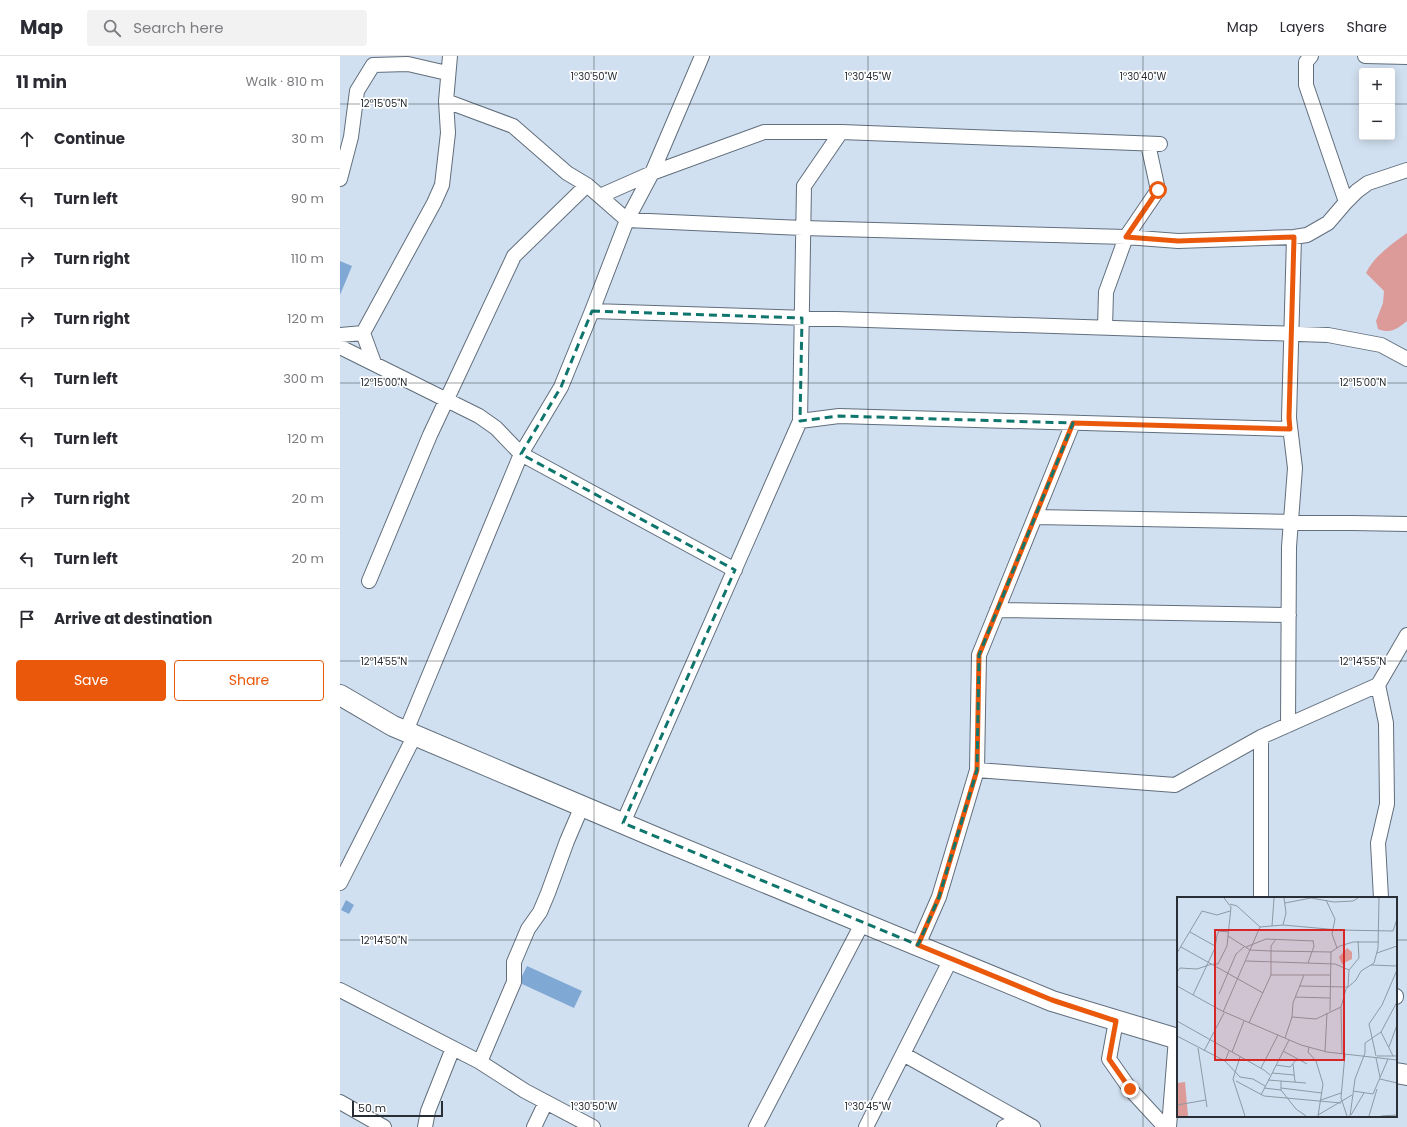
<!DOCTYPE html>
<meta charset="utf-8">
<style>
body{margin:0;font-family:Poppins,sans-serif;background:#f2f2f3;color:#2b2b33}
.controls{position:absolute;right:12px;top:12px;display:grid;overflow:hidden;border-radius:4px;box-shadow:0 2px 10px #0003}
.controls button{width:36px;height:36px;display:grid;place-items:center;padding:0;border:0;border-bottom:1px solid #e1e1e2;background:#fff;color:#2b2b33;font:20px sans-serif}
.scale{position:absolute;left:12px;bottom:10px;width:91px;box-sizing:border-box;padding-left:4px;border:2px solid #282e34;border-top:0;font-size:11px;line-height:14px;white-space:nowrap;color:#282e34;-webkit-text-stroke:3px #fff;paint-order:stroke}
.stop{position:absolute;width:12px;height:12px;margin:-9px;border:3px solid #ea580c;border-radius:50%;background:#fff}
.stop.end{background:#ea580c;border-color:#fff;box-shadow:0 1px 4px #0008}
.list{margin:0;padding:0;list-style:none}
h2{display:flex;justify-content:space-between;align-items:center;height:52px;margin:0;padding:0 16px;font-size:17px}
h2 small{font-size:13px;font-weight:400;color:#7c7c81}
.list li{display:grid;grid-template-columns:26px 1fr auto;gap:12px;align-items:center;box-sizing:border-box;height:60px;padding:0 16px;border-top:1px solid #e1e1e2}
.list b{display:block;font-size:15px;white-space:nowrap}
.list em{font-size:13px;font-style:normal;color:#7c7c81}
.actions{display:flex;gap:8px;padding:12px 16px}
.actions a{flex:1;padding:9px 0;border:1px solid #ea580c;border-radius:4px;text-align:center;font-size:14px;color:#ea580c}
.actions .main{background:#ea580c;color:#fff}
.icon{flex:none;width:22px;height:22px;fill:none;stroke:currentColor;stroke-width:2;stroke-linecap:round;stroke-linejoin:round}
.map{position:relative;flex:none;width:1067px;height:1071px;overflow:hidden}
header{display:flex;align-items:center;gap:24px;box-sizing:border-box;height:56px;padding:0 20px;background:#fff;border-bottom:1px solid #e1e1e2}
header strong{font-size:19px}
nav{display:flex;gap:22px;margin-inline-start:auto;font-size:14px}
.search{width:280px;height:36px;background:#f2f2f3;display:flex;align-items:center;gap:10px;box-sizing:border-box;padding:0 14px;border-radius:4px;color:#7c7c81;font-size:15px}
main{display:flex}
aside{flex:1;background:#fff}
.map>svg:first-child{display:block}
</style>
<header>
<strong>Map</strong>
<div class="search"><svg class="icon" aria-label="search" viewBox="0 0 24 24"><circle cx="10" cy="10" r="6"/><path d="M15 15l6 6"/></svg>Search here</div>
<nav><a>Map</a><a>Layers</a><a>Share</a></nav>
</header>
<main>
<aside>
<h2>11 min<small>Walk · 810 m</small></h2>
<ul class="list">
<li><svg class="icon" aria-label="ahead" viewBox="0 0 24 24"><path d="M12 20V5M6 11l6-6 6 6"/></svg><div><b>Continue</b></div><em>30 m</em></li>
<li><svg class="icon" aria-label="left" viewBox="0 0 24 24"><path d="M17 20v-9H6M10 6l-5 5 5 5"/></svg><div><b>Turn left</b></div><em>90 m</em></li>
<li><svg class="icon" aria-label="right" viewBox="0 0 24 24"><path d="M7 20v-9h11M14 6l5 5-5 5"/></svg><div><b>Turn right</b></div><em>110 m</em></li>
<li><svg class="icon" aria-label="right" viewBox="0 0 24 24"><path d="M7 20v-9h11M14 6l5 5-5 5"/></svg><div><b>Turn right</b></div><em>120 m</em></li>
<li><svg class="icon" aria-label="left" viewBox="0 0 24 24"><path d="M17 20v-9H6M10 6l-5 5 5 5"/></svg><div><b>Turn left</b></div><em>300 m</em></li>
<li><svg class="icon" aria-label="left" viewBox="0 0 24 24"><path d="M17 20v-9H6M10 6l-5 5 5 5"/></svg><div><b>Turn left</b></div><em>120 m</em></li>
<li><svg class="icon" aria-label="right" viewBox="0 0 24 24"><path d="M7 20v-9h11M14 6l5 5-5 5"/></svg><div><b>Turn right</b></div><em>20 m</em></li>
<li><svg class="icon" aria-label="left" viewBox="0 0 24 24"><path d="M17 20v-9H6M10 6l-5 5 5 5"/></svg><div><b>Turn left</b></div><em>20 m</em></li>
<li><svg class="icon" aria-label="arrive" viewBox="0 0 24 24"><path d="M6 21V4h12l-3 4 3 4H6"/></svg><div><b>Arrive at destination</b></div></li>
</ul>
<div class="actions"><a class="main">Save</a><a>Share</a></div>
</aside>
<div class="map">
<svg width="1067" height="1071" viewBox="0 0 1067 1071">
<rect width="100%" height="100%" fill="#d1e0f0"/>
<path fill="#dc9b99" d="M1067,177V265C1057,273 1051,278 1038,273L1036,265L1043,247L1044,235L1026,217C1034,200 1052,188 1067,177Z"/>
<path fill="#80a8d4" d="M0,205L12,210L0,239Z
M6,844L14,849L9,858L1,854Z
M187,910L242,935L234,952L182,928V920Z"/>
<g fill="none" stroke-linecap="round" stroke-linejoin="round">
<defs>
<path id="street" d="M971,0L966,6V29L1006,146
M1025,0L1067,1
M106,45L173,70L227,117L247,129L287,164L463,172L786,181L838,185L954,181L967,179L988,167L1006,146L1017,135L1028,127L1067,114
M0,123L11,81L17,35L33,9L68,8L107,17
M260,140L312,117L424,76H501L820,88
M252,255L988,279L1041,289L1067,303
M765,272L766,236L786,181L818,134L808,88
M23,277L34,307
M0,279L23,277L94,147L102,129L108,77L106,45L110,0
M0,291L139,360L156,372L181,398L395,514
M460,365L499,360L950,373
M695,461L1067,468
M29,525L90,379L174,200L247,129
M657,554L949,559
M1038,629L1046,667L1047,748L1038,787L1041,842
M948,669L949,491L955,412L949,362L954,181
M66,675L181,398L221,331L252,255L287,164L312,117L362,0
M637,714L639,599L733,367
M283,767L460,365L464,130L501,76
M0,827L75,679
M921,842V681
M578,889L599,841L637,714L835,729L921,681L1038,629L1067,579
M0,934L140,1006L185,1035L253,1071
M1056,940V941
M776,965L769,1003L790,1033L825,1071
M563,998L693,1071
M140,1006L174,926V906L188,873L200,856L208,837L227,785L242,750
M0,1046L44,1071
M85,1071L88,1055L113,992
M194,1071L206,1046
M416,1071L523,866
M526,1071L611,903
M664,1071L680,1064
M829,1071L836,982"/>
<path id="secondary" d="M0,639L53,670L322,784L712,945L838,983
M1056,1017L1067,1019"/>
</defs>
<use href="#street" stroke="#616e7c" stroke-width="16"/>
<use href="#secondary" stroke="#616e7c" stroke-width="22"/>
<use href="#street" stroke="#fff" stroke-width="14"/>
<use href="#secondary" stroke="#fff" stroke-width="20"/>
</g>
<g fill="none" stroke-linecap="round" stroke-linejoin="round">
<path stroke="#ea580c" stroke-width="5" d="M790,1033L769,1003L776,965L712,944L578,889L599,841L637,714L639,599L733,367L950,373L949,362L954,181L838,185L786,181L818,134"/>
</g>
<path fill="none" stroke="#0f766e" stroke-width="3" stroke-dasharray="8 5" stroke-linejoin="round" d="M252,255L462,262L460,365L499,360L733,367L639,599L637,714L599,841L578,889L283,767L395,514L181,398L221,331Z"/>
<path fill="none" stroke="#282e34" stroke-width="1" stroke-opacity="0.45" d="M254,0V1071M528,0V1071M803,0V1071M0,48H1022M1052,48H1067M0,327H1067M0,605H1067M0,884H838M1056,884H1067"/>
<g transform="translate(837 841)">
<rect width="220" height="220" fill="#d1e0f0"/>
<path d="M170,51L175,55V62L165,67L162,60ZM8,185L11,219H0V186Z" fill="#dc9b99"/>
<path fill="none" stroke="#8d99a5" stroke-width="1" d="M149,3L158,22L155,37L160,51M108,6L134,1L157,5L176,4L181,1M53,7L60,9L83,30L106,28L162,33L216,34L220,22M106,28L109,16L107,1M95,29L97,1M13,35L38,49M51,39L73,53L94,54L154,55L163,49L176,45H202M4,50L86,96M69,50L89,42L137,44M0,56L25,14L40,18L53,14M200,56L220,49M69,64L158,67L172,73M131,66L137,49L136,44M36,67H41L50,49L54,10L47,1M194,68L220,69M0,75L3,71L20,72L35,67M94,78H153M0,89L45,114L124,148L150,155L220,163M122,89L171,90L172,73L182,61L181,44M42,97L59,57L68,49M16,98L38,51L40,38L42,34L51,35M118,100L153,101M164,110L165,156M153,114L154,55M46,115L83,30M115,120L116,106L127,78M0,124L87,173L93,178M72,126L94,78V49L99,42M204,135L216,159M0,139L48,164M108,141L115,120L139,122L164,110L169,92L179,83L184,74L197,66L201,51L202,1M132,150L131,155L139,164L146,187L141,219M212,150L220,128M21,151L30,210M27,154L47,116M52,154L48,164L63,180L76,182L88,189M106,154L130,167M148,154L150,116M55,155L67,124M168,157L164,201L170,219M199,159L192,127L205,108L220,73M200,159H220M63,160L56,182L68,219M199,161L203,180M116,167L118,185M99,168L113,170L120,162M84,171L101,138M95,176L117,178M203,182L220,186M91,183L129,186M59,184L87,199L164,206M104,184V193L119,212L129,219M87,191L104,193M104,191L145,196M176,194L196,197L211,162M84,198L112,143M144,203L164,196M0,208L29,203M141,218L175,198M174,218L187,196M173,219L178,182L188,156V146L204,135L220,105M192,219L200,192M204,219L220,218"/>
<path fill="#d62828" fill-opacity="0.15" stroke="#d62828" stroke-width="2" d="M38,33H167V163H38Z"/>
<rect width="220" height="220" fill="none" stroke="#282e34" stroke-width="2"/>
</g>
<g font-size="10" text-anchor="middle" fill="#282e34" stroke="#fff" stroke-width="3.5" stroke-linejoin="round" paint-order="stroke">
<text x="254" y="24">1°30'50"W</text>
<text x="528" y="24">1°30'45"W</text>
<text x="803" y="24">1°30'40"W</text>
<text x="44" y="51">12°15'05"N</text>
<text x="44" y="330">12°15'00"N</text>
<text x="1023" y="330">12°15'00"N</text>
<text x="44" y="609">12°14'55"N</text>
<text x="1023" y="609">12°14'55"N</text>
<text x="44" y="888">12°14'50"N</text>
<text x="254" y="1054">1°30'50"W</text>
<text x="528" y="1054">1°30'45"W</text>
</g>
</svg>
<div class="controls">
<button>+</button>
<button>−</button>
</div>
<div class="scale">50 m</div>
<div class="stop" style="left:818px;top:134px"></div>
<div class="stop end" style="left:790px;top:1033px"></div>
</div>
</main>
